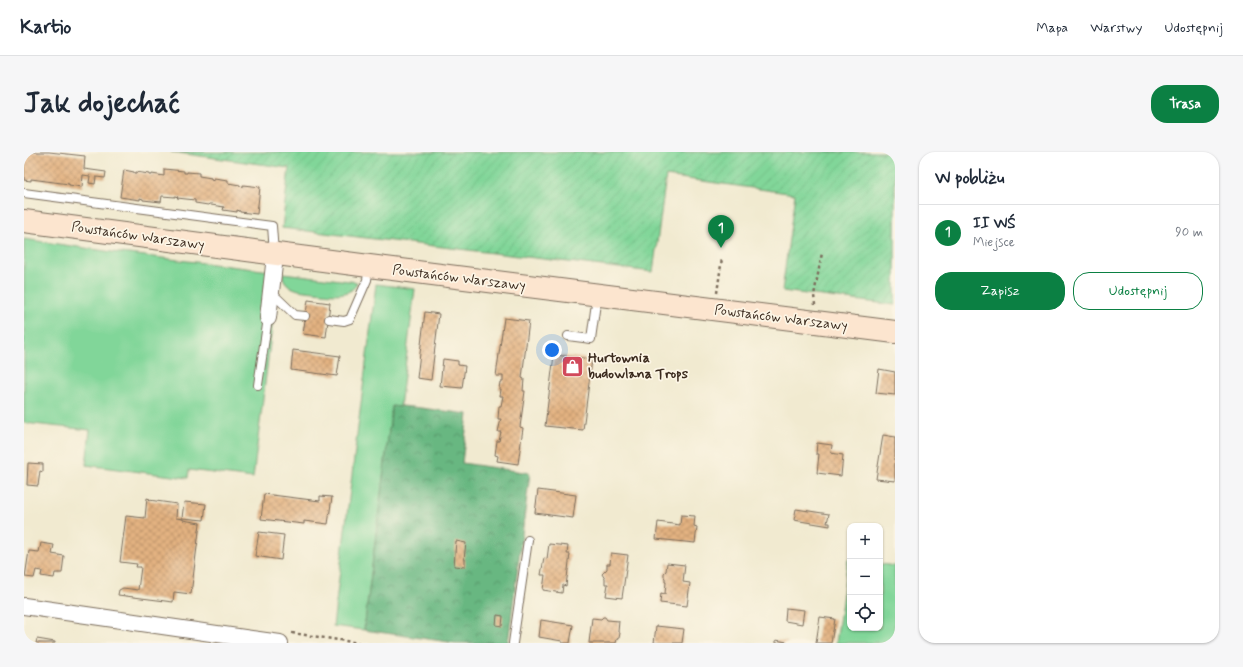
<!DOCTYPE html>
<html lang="pl">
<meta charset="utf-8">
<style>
body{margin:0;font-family:Mynerve,sans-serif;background:#f6f6f7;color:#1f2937}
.controls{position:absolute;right:12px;bottom:12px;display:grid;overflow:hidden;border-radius:8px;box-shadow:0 1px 3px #0004}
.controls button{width:36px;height:36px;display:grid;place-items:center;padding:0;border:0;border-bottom:1px solid #e0e1e3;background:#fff;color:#1f2937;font:20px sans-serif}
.you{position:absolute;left:528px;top:198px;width:14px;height:14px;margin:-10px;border:3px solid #fff;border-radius:50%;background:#1a73e8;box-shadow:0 0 0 6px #1a73e833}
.badge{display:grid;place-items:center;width:26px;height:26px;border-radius:50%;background:#0b8043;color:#fff;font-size:13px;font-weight:700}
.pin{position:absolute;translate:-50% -33px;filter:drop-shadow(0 1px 2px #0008)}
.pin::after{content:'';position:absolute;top:21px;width:14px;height:12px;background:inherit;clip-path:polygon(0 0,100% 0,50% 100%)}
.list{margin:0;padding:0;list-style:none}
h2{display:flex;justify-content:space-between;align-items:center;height:52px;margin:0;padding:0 16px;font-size:17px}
h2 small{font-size:13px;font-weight:400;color:#747a83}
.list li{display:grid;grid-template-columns:26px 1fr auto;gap:12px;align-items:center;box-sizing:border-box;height:56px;padding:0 16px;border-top:1px solid #e0e1e3}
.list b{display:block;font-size:15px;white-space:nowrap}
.list p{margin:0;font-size:13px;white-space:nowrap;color:#747a83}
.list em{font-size:13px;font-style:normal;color:#747a83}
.actions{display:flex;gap:8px;padding:12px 16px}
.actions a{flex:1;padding:9px 0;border:1px solid #0b8043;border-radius:16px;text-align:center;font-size:14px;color:#0b8043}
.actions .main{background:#0b8043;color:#fff}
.icon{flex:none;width:22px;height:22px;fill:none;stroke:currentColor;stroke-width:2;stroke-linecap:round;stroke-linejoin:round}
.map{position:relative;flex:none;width:871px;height:491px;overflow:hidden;border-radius:16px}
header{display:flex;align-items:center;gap:24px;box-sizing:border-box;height:56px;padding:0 20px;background:#fff;border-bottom:1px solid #e0e1e3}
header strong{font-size:19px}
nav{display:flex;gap:22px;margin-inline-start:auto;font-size:14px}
.intro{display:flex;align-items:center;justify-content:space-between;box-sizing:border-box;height:96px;padding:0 24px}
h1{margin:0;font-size:28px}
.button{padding:10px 18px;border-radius:16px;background:#0b8043;color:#fff;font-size:14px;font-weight:700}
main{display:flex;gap:24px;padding:0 24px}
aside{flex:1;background:#fff;border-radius:16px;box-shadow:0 1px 3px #0004}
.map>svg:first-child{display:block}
</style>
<header>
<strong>Kartio</strong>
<nav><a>Mapa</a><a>Warstwy</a><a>Udostępnij</a></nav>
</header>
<div class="intro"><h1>Jak dojechać</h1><a class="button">Trasa</a></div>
<main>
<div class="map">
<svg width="871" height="491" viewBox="0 0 871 491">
<defs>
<pattern id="forest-crowns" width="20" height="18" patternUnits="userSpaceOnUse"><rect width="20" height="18" fill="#68b781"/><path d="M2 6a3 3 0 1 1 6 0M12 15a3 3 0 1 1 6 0" fill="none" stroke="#579569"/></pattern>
<pattern id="garden-furrows" width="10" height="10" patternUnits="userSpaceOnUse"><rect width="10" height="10" fill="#81d699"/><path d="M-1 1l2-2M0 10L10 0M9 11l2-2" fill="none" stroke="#70b883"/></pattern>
<pattern id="building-cross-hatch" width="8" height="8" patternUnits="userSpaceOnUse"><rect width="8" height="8" fill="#e3b281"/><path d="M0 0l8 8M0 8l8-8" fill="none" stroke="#b99169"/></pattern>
</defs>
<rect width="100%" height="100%" fill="#fcf5e5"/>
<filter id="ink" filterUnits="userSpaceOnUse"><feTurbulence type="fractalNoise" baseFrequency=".025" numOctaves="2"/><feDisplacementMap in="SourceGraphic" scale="8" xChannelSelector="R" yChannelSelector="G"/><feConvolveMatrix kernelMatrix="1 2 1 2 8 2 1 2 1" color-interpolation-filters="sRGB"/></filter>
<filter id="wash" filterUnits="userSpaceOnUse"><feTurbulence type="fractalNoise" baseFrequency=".012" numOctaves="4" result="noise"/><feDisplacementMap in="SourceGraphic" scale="16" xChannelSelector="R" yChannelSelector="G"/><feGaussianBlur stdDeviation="0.9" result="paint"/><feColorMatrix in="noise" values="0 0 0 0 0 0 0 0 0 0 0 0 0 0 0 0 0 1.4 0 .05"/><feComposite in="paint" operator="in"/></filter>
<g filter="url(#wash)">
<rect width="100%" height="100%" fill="#f1ead0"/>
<path fill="#81d699" stroke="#5e805c" d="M0,87L88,100L255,120L229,326L165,318L164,326L62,313L66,278L0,271Z
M259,121L333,130C328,147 303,141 290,140C283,139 275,139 269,136C263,133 258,128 259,121Z
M352,132L391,137L376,255H368L340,478L309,474Z
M824,407L826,408V476H856V412L871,414V491H812Z"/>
<path fill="url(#forest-crowns)" stroke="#527050" d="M368,254L376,255L377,254L389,255L444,262L438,311L506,321L484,491H432L340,478Z"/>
<path fill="url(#garden-furrows)" stroke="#5e805c" d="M147,0H871V153L758,139L771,42L642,24L629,120L258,76L265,16Z"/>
<g id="blocks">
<path fill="url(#building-cross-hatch)" d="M0,0H25L61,4L60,17L82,20L81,26L72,25L71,32L65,31L66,24L59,23L58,35L45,33V32L7,27V29L0,28Z
M140,17L160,19V21H163V20L175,21V24L187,26V27L190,28V26L204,28V31L216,33V34L219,35V33L236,35L233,62L216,60V59L213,58V60L199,58L200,55L187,53L188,52H185L184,53L171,51V48L153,46L154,45L151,44V45L138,44L137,50L119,48V47L116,46V48L96,45L100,18L110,20V21H112V20L125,22V23H128V22L140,24Z
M284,148L306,151L302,185L279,182Z
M401,160L415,162L407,228L393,226Z
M480,166L505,169L498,226L500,227L499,239H501L496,275L499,276L494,312L473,309L474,304L471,303L473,289H475L477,280H474L477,267H474L475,254H477L479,244H476L477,237H475L476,230H479V224H472Z
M269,198L316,204L313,224L267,218Z
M530,203L568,207L559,278L521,274Z
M419,207L434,209V213L441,214L438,236L416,234Z
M855,217L871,220V243L852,241Z
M859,283L871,285V329L852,327Z
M793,291L808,293L807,301L819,303L817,324L793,321L795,302H792Z
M4,311L19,312V320L16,319L14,334L3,333Z
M514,338L552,343L549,366L511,361Z
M240,342L296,349V344L308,345L304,372L280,369V372L237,367Z
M123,346L126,347L125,348L153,352L152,366L159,367V368L176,371L167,442L150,440L149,450L94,443L95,438L99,436L114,438L117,415H112L113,412L96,410L102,364L121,366Z
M160,350L182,352L180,368L158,366Z
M772,357L805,362L803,371H806V374L770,368Z
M657,363L671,364L670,374L673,375L671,391L632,387L634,370L656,373Z
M235,380L260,383L257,408L231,404Z
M432,389L442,391L440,407H441V415L430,414Z
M17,391L30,393L28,402L40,404L38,421H31L30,426L17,424L18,419L12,418L10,426L1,425L5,399L15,400Z
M525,392L544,394L543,402H546L542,434L539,433L538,441L519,438L521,423H517L520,406L523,407Z
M587,401L604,403L598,446L582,444L584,432H581V427L578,422L583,417V412H586Z
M643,411L661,413L659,430L666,431L663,454L636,451L637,441L641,442L642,430H641V426L640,425V421L642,419Z
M762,456L780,458L778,472L761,469Z
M473,463L479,464L478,474L472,473Z
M579,465H581L583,468L595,469L594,480L596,481L595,486L593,487L592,491H565L568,466L577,467Z
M796,465L811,467L807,491H792Z
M517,468L549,473L546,491H538V489L515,485Z
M632,474L660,477L658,491H630Z
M13,487L31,490V491H12Z
M752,488L763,490V491H752Z"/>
</g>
</g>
<g filter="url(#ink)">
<use href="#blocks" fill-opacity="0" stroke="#7b6d5c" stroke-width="1"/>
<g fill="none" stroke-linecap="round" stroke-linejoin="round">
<defs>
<path id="service" d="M0,41L248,74L250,101
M247,140L271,163L281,164
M305,167L320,169L326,167L343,128L345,115
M544,184L567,187L573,144
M234,233L244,166
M489,491L504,388"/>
<path id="minor" d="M244,166L250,113V102
M0,454L256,491"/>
<path id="secondary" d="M0,69L345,114L871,180"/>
</defs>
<use href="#service" stroke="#7b6d5c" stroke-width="10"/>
<use href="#minor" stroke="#7b6d5c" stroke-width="18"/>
<use href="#secondary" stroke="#7b6d5c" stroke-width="24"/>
<path stroke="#7b6d5c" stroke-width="2.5" stroke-dasharray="3 3" stroke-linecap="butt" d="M693,141L698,106
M791,153L790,143L798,101
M268,481L335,491"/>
<use href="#service" stroke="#fff" stroke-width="8"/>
<use href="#minor" stroke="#fff" stroke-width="16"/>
<use href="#secondary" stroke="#fce5cf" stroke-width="22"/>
</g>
</g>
<defs>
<symbol id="shop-square" viewBox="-11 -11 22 22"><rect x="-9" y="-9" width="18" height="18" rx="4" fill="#d1495b" stroke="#fcf5e5"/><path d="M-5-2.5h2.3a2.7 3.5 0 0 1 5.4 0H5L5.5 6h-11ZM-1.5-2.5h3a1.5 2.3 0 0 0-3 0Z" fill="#fff"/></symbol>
</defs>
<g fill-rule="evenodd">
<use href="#shop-square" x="536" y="202" width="25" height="25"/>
</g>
<g text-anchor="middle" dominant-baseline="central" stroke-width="3.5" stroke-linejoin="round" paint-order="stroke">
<g font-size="14" fill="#3b2a1e" stroke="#fcf5e5">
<text transform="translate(114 84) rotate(8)">Powstańców Warszawy</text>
<text transform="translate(435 126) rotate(7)">Powstańców Warszawy</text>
<text transform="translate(757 166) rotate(7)">Powstańców Warszawy</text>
</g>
<g font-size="14" font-weight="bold" fill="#3b2a1e" stroke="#fcf5e5" text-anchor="start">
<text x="564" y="206">Hurtownia<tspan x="564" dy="16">budowlana Trops</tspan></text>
</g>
</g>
</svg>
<div class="controls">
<button>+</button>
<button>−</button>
<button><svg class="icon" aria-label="locate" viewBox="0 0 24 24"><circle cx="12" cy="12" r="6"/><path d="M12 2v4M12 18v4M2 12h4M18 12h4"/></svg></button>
</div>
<div class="you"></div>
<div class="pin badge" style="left:697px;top:96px">1</div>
</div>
<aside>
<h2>W pobliżu<small></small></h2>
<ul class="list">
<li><span class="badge">1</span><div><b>II WŚ</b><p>Miejsce</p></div><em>90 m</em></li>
</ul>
<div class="actions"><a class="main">Zapisz</a><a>Udostępnij</a></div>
</aside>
</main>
